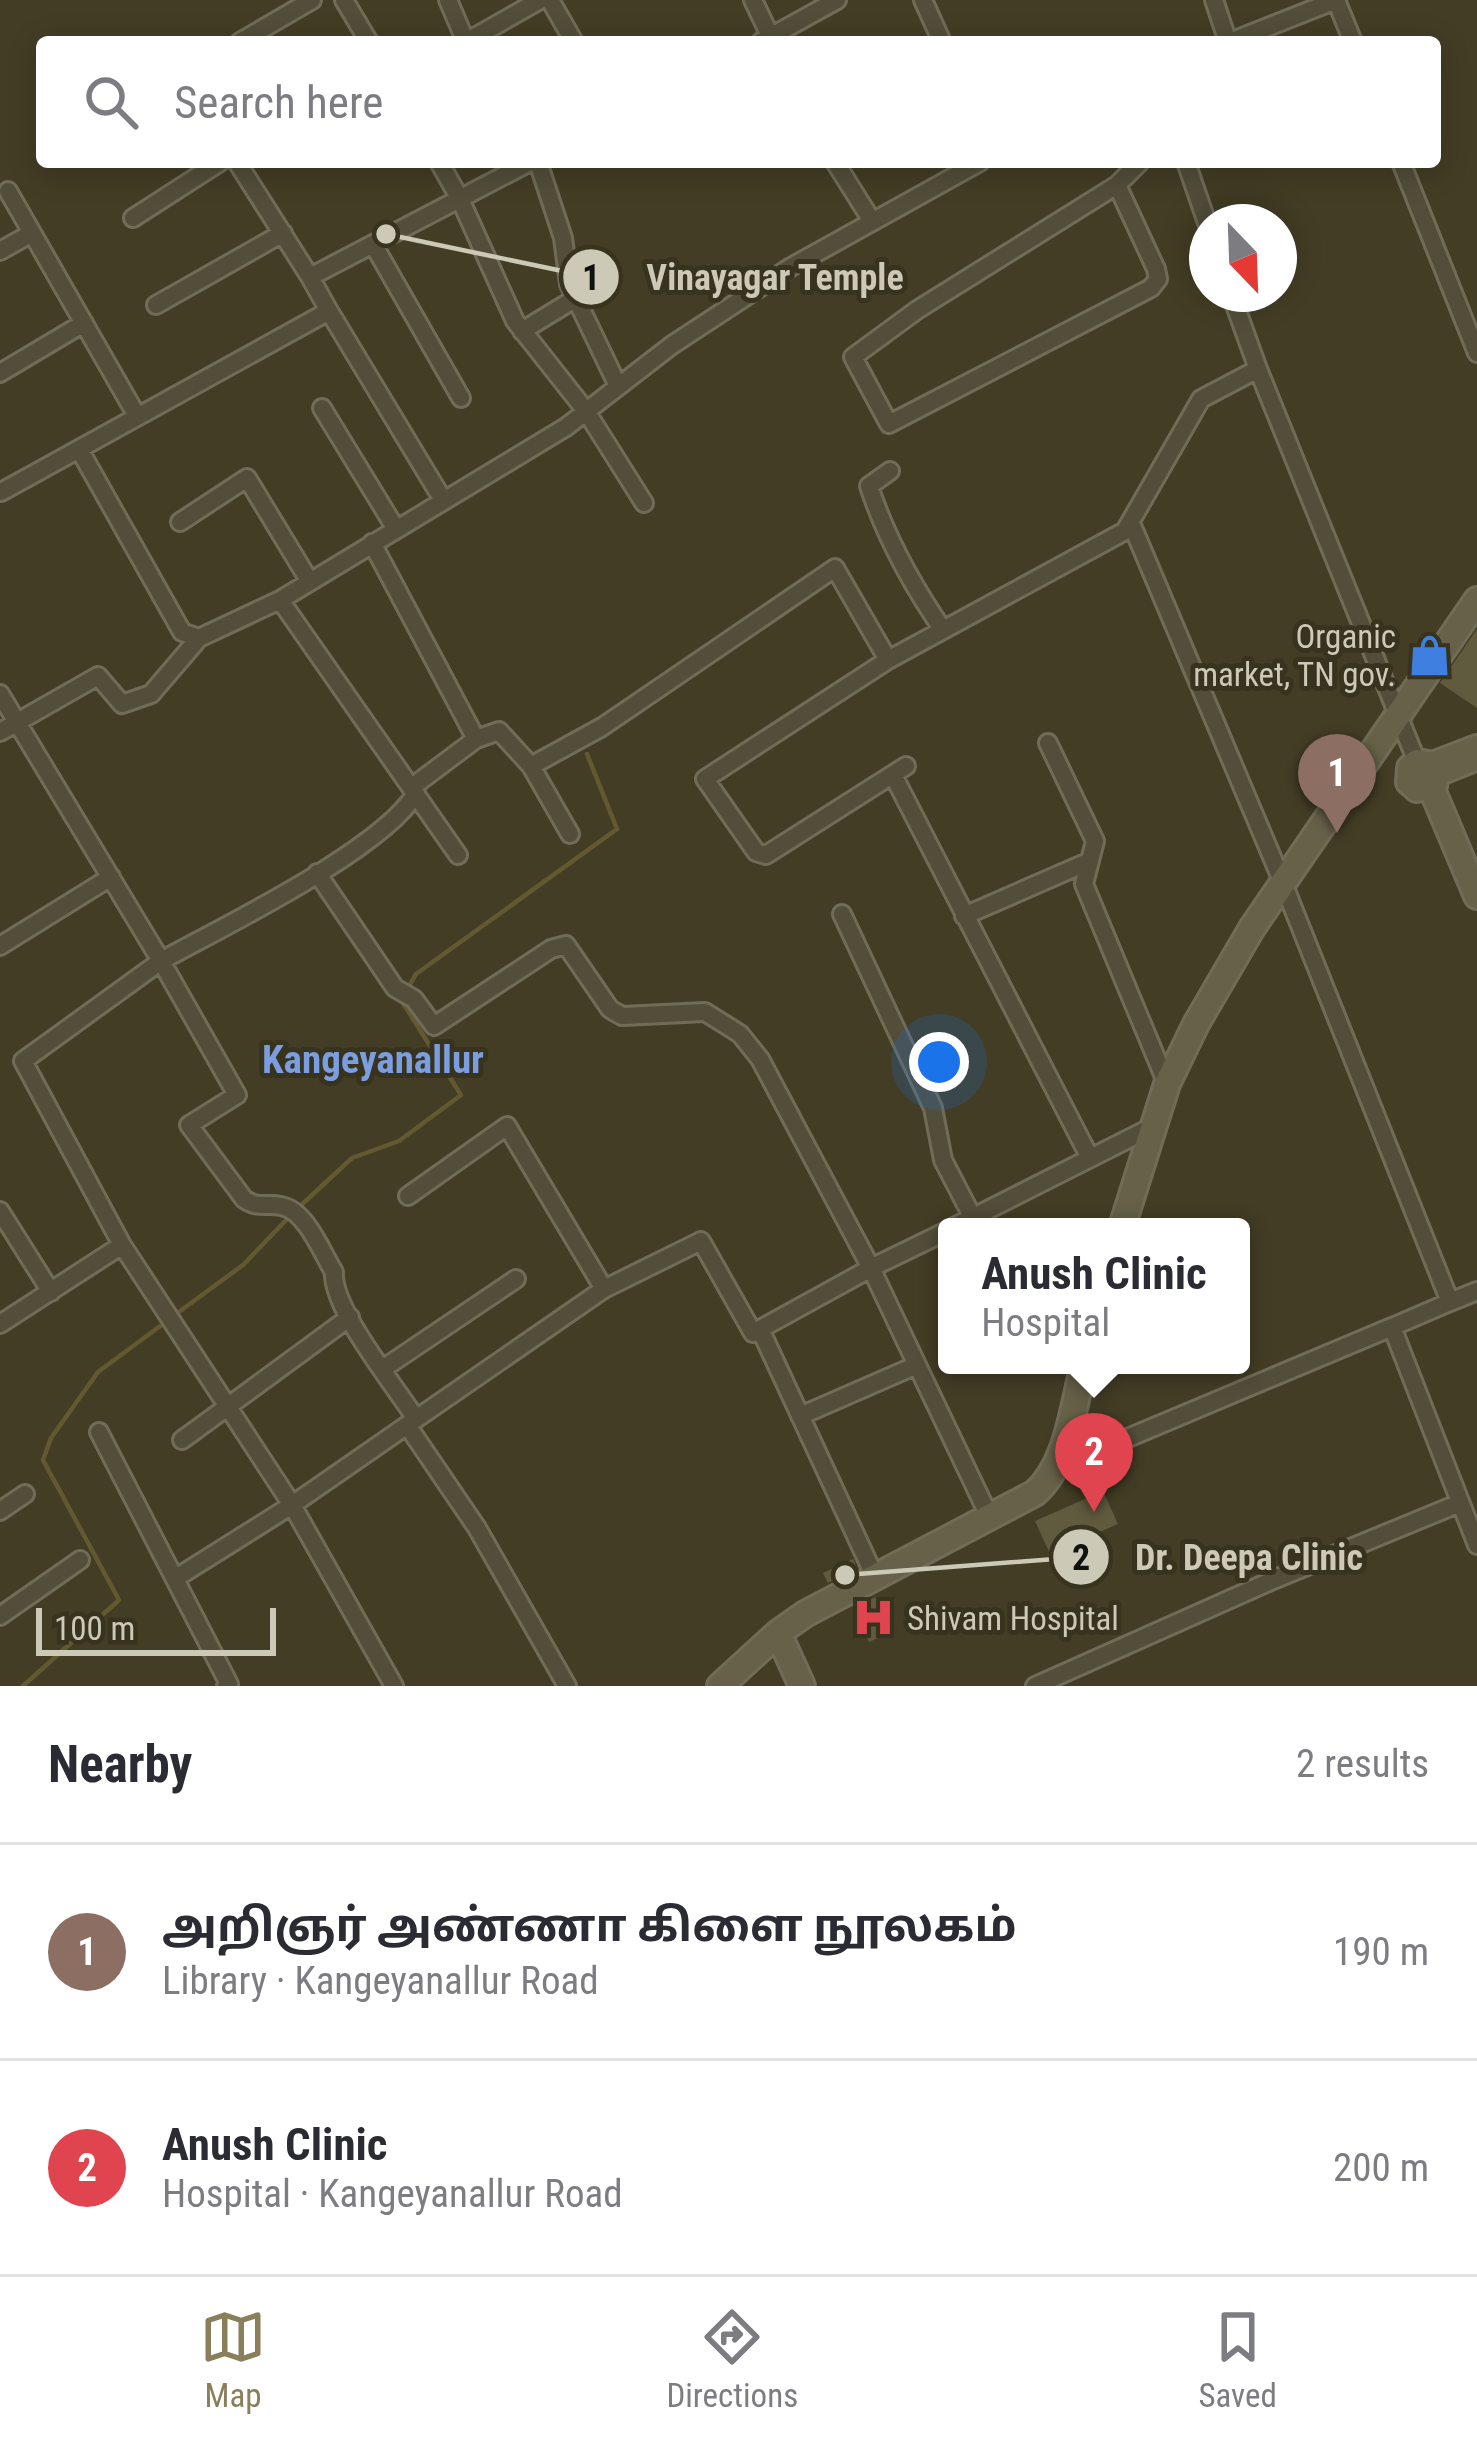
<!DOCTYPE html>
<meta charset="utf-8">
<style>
body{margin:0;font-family:"Roboto Condensed","Noto Sans Tamil",sans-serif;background:#f2f2f3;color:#2b2b33}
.compass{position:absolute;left:1189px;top:204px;width:108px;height:108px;border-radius:50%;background:#fff;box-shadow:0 6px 30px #0003;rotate:157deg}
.scale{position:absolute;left:36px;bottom:30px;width:240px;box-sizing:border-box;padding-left:12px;border:6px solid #ccc9b7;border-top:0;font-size:33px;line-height:42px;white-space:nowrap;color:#ccc9b7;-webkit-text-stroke:9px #38331e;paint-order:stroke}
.you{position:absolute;left:939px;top:1062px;width:42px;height:42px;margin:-30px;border:9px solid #fff;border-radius:50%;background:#1a73e8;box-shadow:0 0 0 18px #1a73e833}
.badge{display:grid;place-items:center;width:78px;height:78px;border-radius:50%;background:#89805b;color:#fff;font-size:39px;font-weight:700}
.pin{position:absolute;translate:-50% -99px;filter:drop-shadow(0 3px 6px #0008)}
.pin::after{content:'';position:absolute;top:63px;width:42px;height:36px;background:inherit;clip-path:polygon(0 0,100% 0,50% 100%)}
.popup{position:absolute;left:938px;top:1218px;width:312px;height:156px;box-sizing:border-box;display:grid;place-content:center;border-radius:12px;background:#fff;filter:drop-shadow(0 3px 9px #0005);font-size:39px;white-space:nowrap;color:#7c7c81}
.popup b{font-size:45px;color:#2b2b33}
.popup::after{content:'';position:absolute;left:50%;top:100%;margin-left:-24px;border:24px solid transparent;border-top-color:#fff}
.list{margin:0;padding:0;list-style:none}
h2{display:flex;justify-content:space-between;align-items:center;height:156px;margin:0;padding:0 48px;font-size:51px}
h2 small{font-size:39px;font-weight:400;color:#7c7c81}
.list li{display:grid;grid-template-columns:78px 1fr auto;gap:36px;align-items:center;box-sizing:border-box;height:216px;padding:0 48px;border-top:3px solid #e1e1e2}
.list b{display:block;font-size:45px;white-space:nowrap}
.list p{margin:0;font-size:39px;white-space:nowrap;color:#7c7c81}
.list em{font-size:39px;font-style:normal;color:#7c7c81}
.icon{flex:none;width:66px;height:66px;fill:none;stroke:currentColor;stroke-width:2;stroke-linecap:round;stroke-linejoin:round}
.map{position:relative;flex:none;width:1477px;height:1686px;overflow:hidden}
.search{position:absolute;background:#fff;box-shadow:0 6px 30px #0003;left:36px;right:36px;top:36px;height:132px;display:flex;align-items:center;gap:30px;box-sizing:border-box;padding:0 42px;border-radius:12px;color:#7c7c81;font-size:45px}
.sheet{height:588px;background:#fff}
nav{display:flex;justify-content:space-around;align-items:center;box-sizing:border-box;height:168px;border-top:3px solid #e1e1e2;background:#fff;font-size:33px;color:#7c7c81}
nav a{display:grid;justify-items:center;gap:6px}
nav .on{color:#89805b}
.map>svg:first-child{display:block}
</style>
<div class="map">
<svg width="1477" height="1686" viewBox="0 0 1477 1686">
<rect width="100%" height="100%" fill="#433d25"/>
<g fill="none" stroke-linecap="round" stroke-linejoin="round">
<path stroke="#625931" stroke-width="4.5" d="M406,991L416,974L617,829L587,754
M298,1208L352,1158L399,1141L461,1095L401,1000
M176,1314L243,1265L290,1216
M23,1686L119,1600L43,1460L51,1438L98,1372L167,1321"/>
</g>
<path fill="#605a3f" d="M1477,629V708L1440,683Z
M1103,1491L1118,1524L1095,1534L1104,1554L1059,1574L1035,1521Z
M853,1559L857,1568L828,1583L823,1573Z
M876,1597L892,1632L869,1642L854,1607Z"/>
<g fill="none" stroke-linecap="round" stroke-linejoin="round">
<defs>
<path id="street" d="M344,0L369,42
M448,0L466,42L540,0
M550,0L574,42
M753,0L773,42
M923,0L942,42
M1214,0L1228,42
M1336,0L1353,42
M240,42L312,0
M761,42L837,0
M1230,42L1336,0
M237,162L310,277
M439,162L460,199L515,321L586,411L644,503
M538,162L563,238L569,284L618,386
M835,162L872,221
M1186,162L1207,223
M1401,162L1477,353
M1117,185L917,310L853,357L889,424L1151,288L1158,279L1156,269L1117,185L1140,162
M8,191L137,416
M133,218L220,162
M373,244L461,398
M0,251L32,233
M1231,294L1258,369L1417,762
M156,305L283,233
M329,311L310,277L530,162
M522,331L576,298
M0,373L84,323
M322,408L396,529
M79,449L182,632L199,638L280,600L458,855
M890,471L869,486C886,538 912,585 943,630
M1,492L329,311L443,500
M180,522L247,478L310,582
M1131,523L1283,883L1450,1302L1477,1291
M372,543L476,739L412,787
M280,600L566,427L672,345L791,267L980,162
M0,694L161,961C224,926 382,850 416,793
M0,732L98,676L122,704L151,694L199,638
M476,739L499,731L531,766
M1048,743L1095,841L1084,884L1167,1084
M906,766L766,855L756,852L705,779L888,660L1125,531L1201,399L1258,369
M893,775L1090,1158
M570,834L531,766L602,727L835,568L888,660
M317,873L395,988L414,999L434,1026L551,949L566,945L610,1009L622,1016L705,1012L740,1034L760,1059L871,1268L753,1333L701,1241L604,1289
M842,914L933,1108L943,1160L973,1218
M964,916L1090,861
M0,946L111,877
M0,1211L51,1292
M954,1227L1152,1127
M1450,1302L1392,1327L1477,1545
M0,1324L122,1245
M760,1329L875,1577
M917,1365L990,1518
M384,1368L516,1279
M800,1416L917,1365L871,1268L947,1231
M407,1425L477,1528L567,1686
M99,1432L229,1684L226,1686
M182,1440L350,1317
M1054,1469L1392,1327
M0,1511L25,1494
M176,1578L292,1505L122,1245L23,1061L161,961L237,1095L189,1125L244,1199C258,1209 266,1203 281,1206C306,1210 322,1253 334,1272C331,1308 396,1387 416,1419L604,1289L507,1126L408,1196
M0,1616L80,1560
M394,1686L292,1505L416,1419
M1035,1686L1273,1580L1460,1503"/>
<path id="secondary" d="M1477,748L1433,765L1417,762L1410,768L1409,782L1417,789L1434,785L1437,773L1477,757
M1431,787L1477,896
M1122,1227L1167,1084L1196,1024L1252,928L1477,600
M778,1633L802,1686
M720,1686L778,1633L805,1614L1035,1493C1068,1464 1073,1406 1084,1365"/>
</defs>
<use href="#street" stroke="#706c58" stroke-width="22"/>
<use href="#secondary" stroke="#706c58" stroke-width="30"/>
<use href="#street" stroke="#524e3a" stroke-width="16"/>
<use href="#secondary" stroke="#666148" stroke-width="24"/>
</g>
<defs>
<symbol id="shop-bare" viewBox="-9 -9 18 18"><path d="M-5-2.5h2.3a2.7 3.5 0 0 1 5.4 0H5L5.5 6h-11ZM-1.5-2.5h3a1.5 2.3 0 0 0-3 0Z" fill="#3f7fe0" stroke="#38331e" stroke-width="2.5" paint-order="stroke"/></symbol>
<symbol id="hospital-bare" viewBox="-9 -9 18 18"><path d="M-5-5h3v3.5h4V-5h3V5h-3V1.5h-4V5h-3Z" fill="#e0444e" stroke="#38331e" stroke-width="2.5" paint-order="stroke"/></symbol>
</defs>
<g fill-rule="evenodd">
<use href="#shop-bare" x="1400" y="626" width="59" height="59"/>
<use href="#hospital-bare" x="844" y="1588" width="59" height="59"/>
</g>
<g text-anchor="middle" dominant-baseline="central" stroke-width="10" stroke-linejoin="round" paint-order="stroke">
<g font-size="33" fill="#ccc9b7" stroke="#38331e" text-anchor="end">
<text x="1396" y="636">Organic<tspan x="1396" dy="38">market, TN gov.</tspan></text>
<text x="907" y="1618" text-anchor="start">Shivam Hospital</text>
</g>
<g font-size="39" font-weight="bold" fill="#7b9ee0" stroke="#38331e">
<text x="373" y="1060">Kangeyanallur</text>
</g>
</g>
<path fill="none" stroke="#ccc9b7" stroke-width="4.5" d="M386 234L591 277M845 1575L1081 1557"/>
<g fill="#ccc9b7" stroke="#38331e" stroke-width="4.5">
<circle cx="386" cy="234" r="12"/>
<circle cx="845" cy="1575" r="12"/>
<circle cx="591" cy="277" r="30"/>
<circle cx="1081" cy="1557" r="30"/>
</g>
<g font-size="36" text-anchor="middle" font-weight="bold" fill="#111">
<text x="591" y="290">1</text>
<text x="1081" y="1570">2</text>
</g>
<g font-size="36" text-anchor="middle" font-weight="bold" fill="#ccc9b7" stroke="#38331e" stroke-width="10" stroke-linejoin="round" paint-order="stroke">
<text x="775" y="290">Vinayagar Temple</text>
<text x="1249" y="1570">Dr. Deepa Clinic</text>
</g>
</svg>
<svg class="compass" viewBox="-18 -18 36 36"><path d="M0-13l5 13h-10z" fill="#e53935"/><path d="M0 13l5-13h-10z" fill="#7c7c81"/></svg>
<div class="scale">100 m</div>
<div class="you"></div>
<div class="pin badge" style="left:1337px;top:833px;background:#8d6e63">1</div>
<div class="pin badge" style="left:1094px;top:1512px;background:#e0444e">2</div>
<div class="popup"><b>Anush Clinic</b>Hospital</div>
<div class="search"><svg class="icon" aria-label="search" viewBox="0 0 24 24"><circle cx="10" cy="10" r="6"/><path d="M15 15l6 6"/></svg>Search here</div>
</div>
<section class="sheet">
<h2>Nearby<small>2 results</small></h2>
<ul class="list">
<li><span class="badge" style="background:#8d6e63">1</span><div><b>அறிஞர் அண்ணா கிளை நூலகம்</b><p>Library · Kangeyanallur Road</p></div><em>190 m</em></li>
<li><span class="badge" style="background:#e0444e">2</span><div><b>Anush Clinic</b><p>Hospital · Kangeyanallur Road</p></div><em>200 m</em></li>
</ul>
</section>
<nav>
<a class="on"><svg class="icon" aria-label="map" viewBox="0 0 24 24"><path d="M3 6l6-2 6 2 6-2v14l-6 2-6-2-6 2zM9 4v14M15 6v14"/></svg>Map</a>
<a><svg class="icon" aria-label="directions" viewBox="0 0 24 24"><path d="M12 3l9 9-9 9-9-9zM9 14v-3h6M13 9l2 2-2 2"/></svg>Directions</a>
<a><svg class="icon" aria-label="saved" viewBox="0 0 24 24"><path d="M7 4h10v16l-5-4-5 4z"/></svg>Saved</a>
</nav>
